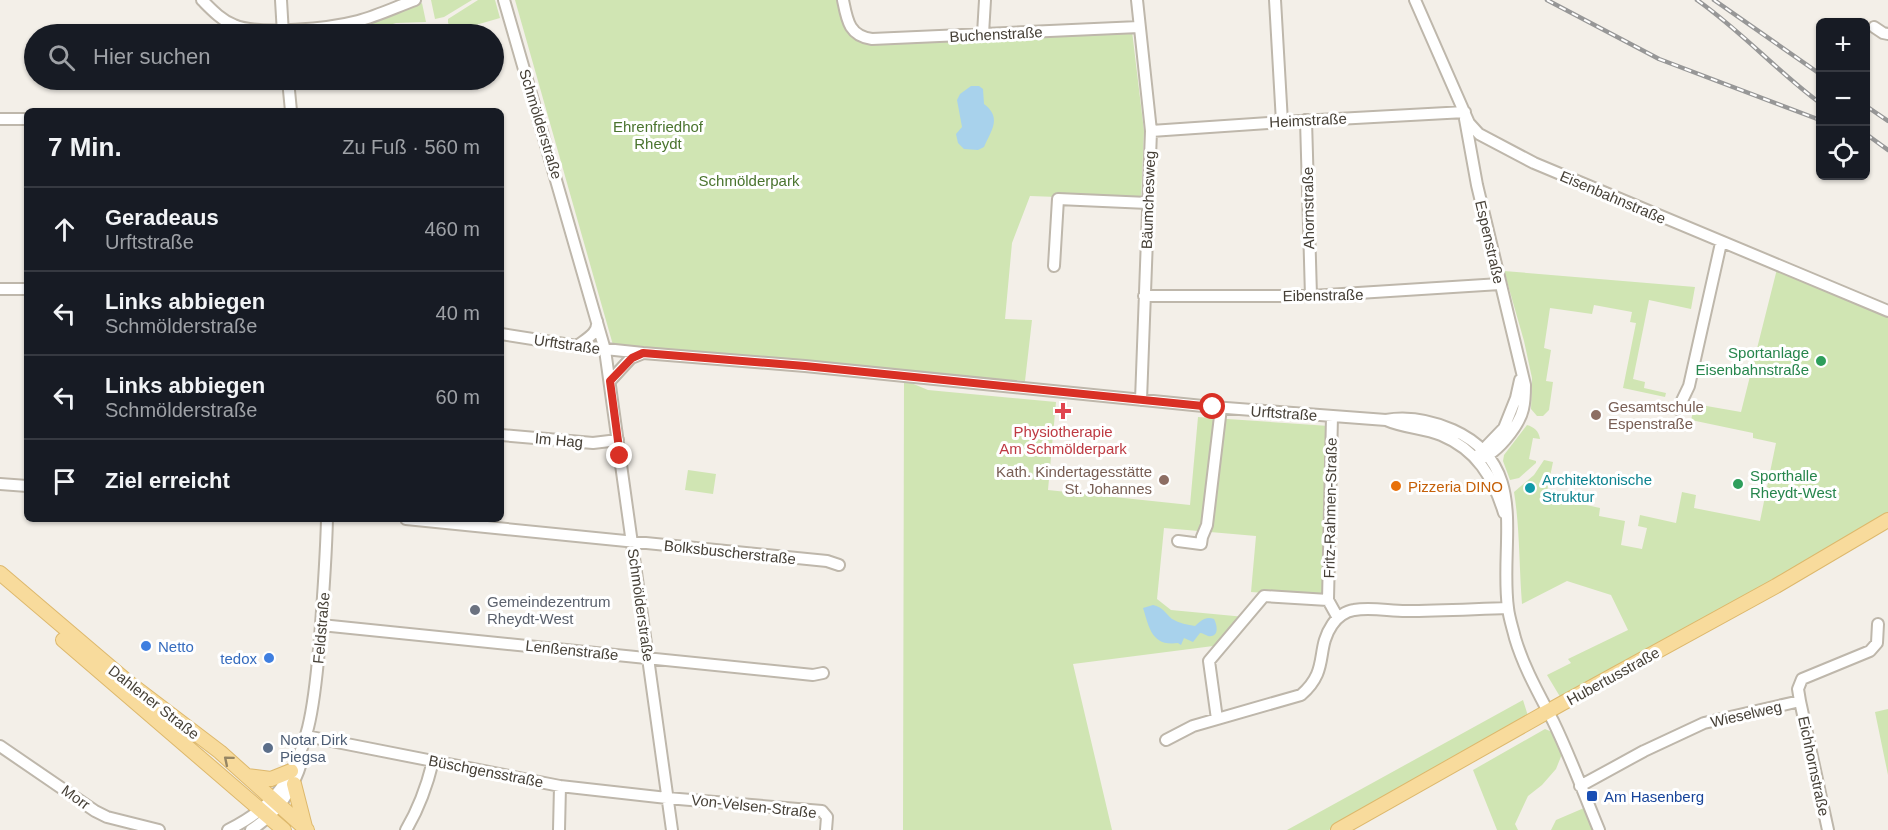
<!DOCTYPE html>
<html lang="de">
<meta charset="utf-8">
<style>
body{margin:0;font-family:Helvetica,sans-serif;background:#242831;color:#f1f3f6}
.controls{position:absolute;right:18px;top:18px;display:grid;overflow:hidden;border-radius:9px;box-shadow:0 2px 4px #0004}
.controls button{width:54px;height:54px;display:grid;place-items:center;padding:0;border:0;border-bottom:2px solid #363941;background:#171b24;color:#f1f3f6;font:30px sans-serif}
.stop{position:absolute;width:18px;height:18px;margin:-14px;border:4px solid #d93025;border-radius:50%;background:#fff}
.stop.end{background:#d93025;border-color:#fff;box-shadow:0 2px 6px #0008}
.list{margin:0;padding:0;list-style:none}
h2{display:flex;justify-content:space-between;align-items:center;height:78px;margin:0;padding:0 24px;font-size:26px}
h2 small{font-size:20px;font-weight:400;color:#9ea1a6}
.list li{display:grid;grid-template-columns:39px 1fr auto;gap:18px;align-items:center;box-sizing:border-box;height:84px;padding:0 24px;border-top:2px solid #363941}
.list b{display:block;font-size:22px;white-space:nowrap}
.list p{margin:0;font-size:20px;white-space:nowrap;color:#9ea1a6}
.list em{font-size:20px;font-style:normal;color:#9ea1a6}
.icon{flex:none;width:33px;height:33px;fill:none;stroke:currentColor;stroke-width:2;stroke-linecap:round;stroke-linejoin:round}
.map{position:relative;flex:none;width:1888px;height:830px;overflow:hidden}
.search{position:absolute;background:#171b24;box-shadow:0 2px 4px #0004;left:24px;top:24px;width:480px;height:66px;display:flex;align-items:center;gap:15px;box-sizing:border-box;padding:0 21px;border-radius:33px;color:#9ea1a6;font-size:22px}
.panel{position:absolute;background:#171b24;box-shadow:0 2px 4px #0004;left:24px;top:108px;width:480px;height:414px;border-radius:9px}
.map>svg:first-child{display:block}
</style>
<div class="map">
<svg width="1888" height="830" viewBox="0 0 1888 830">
<rect width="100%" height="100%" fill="#f3efe8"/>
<path fill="#d0e5b3" d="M431,0H472L444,17L435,19Z
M478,0H495L500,18L455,31L448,23V19Z
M515,0H840C848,23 846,39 873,44L1132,31L1144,131L1141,200L1030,196L1012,243L1005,319L1032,320L1025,381L919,373L613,345Z
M422,3L426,22L396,23L361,34H347L345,27L350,25L382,19Z
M1777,269L1888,318V517L1562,700L1547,675L1571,663L1568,659L1628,630L1611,595L1567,581L1522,604C1519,567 1520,529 1514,492L1534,475L1544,460L1553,462L1546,496L1600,508L1599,516L1625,521L1621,545L1642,549L1647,528L1638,526L1640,515L1676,523L1682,492L1696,495L1694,508L1760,521L1776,443L1753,438V433L1691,420L1695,404L1741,412Z
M1504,271L1695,287L1691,309L1649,300L1633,379L1645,382L1644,388L1666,393L1665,397L1623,388L1636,323L1630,322L1632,312L1594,305L1592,314L1550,308L1544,348L1551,350L1546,381L1553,382L1549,410L1543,416H1537L1531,409L1532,378L1524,341Z
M904,380L928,390L1056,402L1048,490L1190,505L1198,417L1329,426L1325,597L1251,592L1256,536L1164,528L1157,599L1171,610L1245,617L1221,645L1073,664L1112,830H903Z
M1527,425C1534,427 1539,431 1540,439L1533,438L1529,459L1536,461V463L1519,478L1510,480L1503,461L1504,455Z
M688,470L716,474L713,494L685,490Z
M1523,700L1529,719L1329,830H1287Z
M1888,709V775L1875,712Z
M1545,729L1552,732L1562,754L1556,769L1542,785L1528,796L1515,824L1518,830H1497L1473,770Z
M1584,808L1593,830H1551L1556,820Z"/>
<path fill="#a8d2ec" d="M971,86H979L983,89L984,104C1003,118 990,132 984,147L978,150L964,149L958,143L956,134L962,127L957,100L960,94Z
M1153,605C1163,607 1165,613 1172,619C1179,623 1188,625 1195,626C1201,621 1205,616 1214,619C1217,624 1220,638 1208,636C1205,635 1203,633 1200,633L1193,642L1184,638L1181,645L1178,643C1151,647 1149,626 1143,608Z"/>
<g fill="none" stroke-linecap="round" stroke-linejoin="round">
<defs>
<path id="minor" d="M202,0C211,9 221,20 234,25C260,36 331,28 358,21C377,16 396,7 415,0
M281,0L283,34
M504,0L605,350L672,830
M843,0C847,20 849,36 872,39L1139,27
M1137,0L1151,131L1141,400
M1275,0L1282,122
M1415,0L1469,123L1479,134L1534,163L1888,311
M1874,27L1883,33L1888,34
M983,34L985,0
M288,80L291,111
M0,119H27
M1465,119L1477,185L1525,385C1525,393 1525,401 1523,409C1519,426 1495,457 1477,459
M1306,120L1311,296
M1151,131L1282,122L1465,112
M1054,266L1058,199L1148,203
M0,289H27
M1144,296H1311L1500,284
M501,334L577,346L643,353L805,366L1213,407L1386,420C1409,416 1432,421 1453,430C1531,465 1499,542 1508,608C1509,618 1513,629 1515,638C1524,668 1539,694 1553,721C1570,756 1584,794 1599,830
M577,346C586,339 599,333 597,321
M610,381L631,358L641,354
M1678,409L1689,386L1721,243
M1386,420C1404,428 1424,428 1441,435C1477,450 1493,477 1504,513
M501,435L593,443L618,440
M1479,454L1504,428L1516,398L1520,380
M0,484L27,486
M406,519L827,561L839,565
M1178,541L1201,544L1202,537L1207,525L1221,408
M1328,600L1332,416
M321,625L813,675L823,673
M1800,701L1828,830
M1217,719L1209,661L1264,596L1328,600L1338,618
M306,736L560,786L667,798L822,811L827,817L826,830
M1166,740L1193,726L1301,695C1330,670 1315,650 1332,625C1337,617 1346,611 1354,610C1371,607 1389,611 1406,611C1440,611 1474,609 1508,608
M0,746L95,811L107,817L159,830
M1580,786L1644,751L1704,723L1800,701L1798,689L1802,679L1870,651L1877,643L1878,624
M228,830C244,822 260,812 273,798C312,754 315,694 320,638C323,599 326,559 327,519
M251,830C278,812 293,791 302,760
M406,830C419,808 427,786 433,761
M559,830L560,786"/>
<path id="major" d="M0,573L128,682L220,752L307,830
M63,640L284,830
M247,776L271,779L291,771
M294,784L305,827
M1338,830L1561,704L1776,586L1888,520"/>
</defs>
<use href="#minor" stroke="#beb7ab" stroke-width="14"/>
<use href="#major" stroke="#ddb86c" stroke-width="16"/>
<use href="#minor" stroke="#fff" stroke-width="10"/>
<use href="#major" stroke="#f8db9c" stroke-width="14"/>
<defs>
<path id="rail" d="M1547,0L1659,59L1820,120
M1697,0C1741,31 1777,71 1820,103
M1714,0L1820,74
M1866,106L1888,121
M1866,134L1888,150"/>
</defs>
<use href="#rail" stroke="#979797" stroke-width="4.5"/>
<use href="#rail" stroke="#fff" stroke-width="2" stroke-dasharray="7" stroke-linecap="butt"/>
</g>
<defs><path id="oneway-chevron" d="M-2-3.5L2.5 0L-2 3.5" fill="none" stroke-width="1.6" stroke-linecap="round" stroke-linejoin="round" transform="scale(1.5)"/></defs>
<use stroke="#968664" href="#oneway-chevron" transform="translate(228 760) rotate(-140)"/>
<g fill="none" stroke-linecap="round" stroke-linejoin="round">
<path stroke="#d93025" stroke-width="8" d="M620,456L610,381L632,358L643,353L805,366L1213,407"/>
</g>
<g fill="#2e9e5b" stroke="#fff" stroke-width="2">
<circle cx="1821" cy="361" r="6"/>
<circle cx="1738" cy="484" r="6"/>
</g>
<path fill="#e0444e" stroke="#fff" stroke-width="2" d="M1060 402h6v6h6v6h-6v6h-6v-6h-6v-6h6z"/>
<g fill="#8d6e63" stroke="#fff" stroke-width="2">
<circle cx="1596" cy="415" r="6"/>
<circle cx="1164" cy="480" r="6"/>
</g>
<circle fill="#e8710a" stroke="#fff" stroke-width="2" cx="1396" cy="486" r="6"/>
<circle fill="#0f9aa8" stroke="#fff" stroke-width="2" cx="1530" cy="488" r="6"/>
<circle fill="#6b7280" stroke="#fff" stroke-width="2" cx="475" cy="610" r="6"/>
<g fill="#3f7fe0" stroke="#fff" stroke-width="2">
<circle cx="146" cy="646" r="6"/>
<circle cx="269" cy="658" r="6"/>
</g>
<circle fill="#5c6f8a" stroke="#fff" stroke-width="2" cx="268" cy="748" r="6"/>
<rect fill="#1a4fb4" stroke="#fff" stroke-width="2" x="1586" y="790" width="12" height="12" rx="3"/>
<g text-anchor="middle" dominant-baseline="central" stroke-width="6" stroke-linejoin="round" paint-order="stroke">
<g font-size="15" fill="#464037" stroke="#fff">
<text transform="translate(996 34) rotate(-3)">Buchenstraße</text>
<text transform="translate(1308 120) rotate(-3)">Heimstraße</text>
<text transform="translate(541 124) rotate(73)">Schmölderstraße</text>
<text transform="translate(1613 197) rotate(23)">Eisenbahnstraße</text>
<text transform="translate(1148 200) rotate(-88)">Bäumchesweg</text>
<text transform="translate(1308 208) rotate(-91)">Ahornstraße</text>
<text transform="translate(1490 242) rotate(77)">Espenstraße</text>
<text transform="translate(1323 295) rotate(-1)">Eibenstraße</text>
<text transform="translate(567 344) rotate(8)">Urftstraße</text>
<text transform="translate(1284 413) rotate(4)">Urftstraße</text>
<text transform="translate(559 440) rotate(5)">Im Hag</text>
<text transform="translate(1330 508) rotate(-89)">Fritz-Rahmen-Straße</text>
<text transform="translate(730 552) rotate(6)">Bolksbuscherstraße</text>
<text transform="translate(641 605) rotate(82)">Schmölderstraße</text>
<text transform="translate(321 628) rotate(-85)">Feldstraße</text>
<text transform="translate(572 650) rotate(6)">Lenßenstraße</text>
<text transform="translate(1613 676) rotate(-29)">Hubertusstraße</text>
<text transform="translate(154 702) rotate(38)">Dahlener Straße</text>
<text transform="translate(1746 714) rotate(-13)">Wieselweg</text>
<text transform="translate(1814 766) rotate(78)">Eichhornstraße</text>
<text transform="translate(486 771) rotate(11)">Büschgensstraße</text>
<text transform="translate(76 797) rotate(36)">Morr</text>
<text transform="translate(754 806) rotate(6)">Von-Velsen-Straße</text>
</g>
<g font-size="15" fill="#4a742e" stroke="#fff">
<text x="658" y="126">Ehrenfriedhof<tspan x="658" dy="17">Rheydt</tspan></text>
<text x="749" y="180">Schmölderpark</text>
</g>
<g font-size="15" fill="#27864d" stroke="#fff" text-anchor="end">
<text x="1809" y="352">Sportanlage<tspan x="1809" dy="17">Eisenbahnstraße</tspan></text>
<text x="1750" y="475" text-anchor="start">Sporthalle<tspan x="1750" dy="17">Rheydt-West</tspan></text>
</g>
<g font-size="15" fill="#785e54" stroke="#fff" text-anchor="start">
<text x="1608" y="406">Gesamtschule<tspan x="1608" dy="17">Espenstraße</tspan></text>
<text x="1152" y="471" text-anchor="end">Kath. Kindertagesstätte<tspan x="1152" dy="17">St. Johannes</tspan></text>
</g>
<g font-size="15" fill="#be3a42" stroke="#fff">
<text x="1063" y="431">Physiotherapie<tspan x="1063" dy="17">Am Schmölderpark</tspan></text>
</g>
<g font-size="15" fill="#0d838f" stroke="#fff" text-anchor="start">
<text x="1542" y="479">Architektonische<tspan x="1542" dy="17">Struktur</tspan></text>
</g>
<g font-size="15" fill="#c56008" stroke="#fff" text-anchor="start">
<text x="1408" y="486">Pizzeria DINO</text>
</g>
<g font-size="15" fill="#5b616d" stroke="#fff" text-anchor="start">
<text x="487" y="601">Gemeindezentrum<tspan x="487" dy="17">Rheydt-West</tspan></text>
</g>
<g font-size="15" fill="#366cbe" stroke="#fff" text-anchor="start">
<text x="158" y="646">Netto</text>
<text x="257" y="658" text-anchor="end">tedox</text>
</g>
<g font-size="15" fill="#4e5e75" stroke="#fff" text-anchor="start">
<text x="280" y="739">Notar Dirk<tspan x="280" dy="17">Piegsa</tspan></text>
</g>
<g font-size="15" fill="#164399" stroke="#fff" text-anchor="start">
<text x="1604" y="796">Am Hasenberg</text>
</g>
</g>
</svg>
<div class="controls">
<button>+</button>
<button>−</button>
<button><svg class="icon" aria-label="locate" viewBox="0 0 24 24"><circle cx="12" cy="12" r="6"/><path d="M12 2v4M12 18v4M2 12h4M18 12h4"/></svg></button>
</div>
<div class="stop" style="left:1213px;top:407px"></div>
<div class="stop end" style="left:620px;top:456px"></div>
<div class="search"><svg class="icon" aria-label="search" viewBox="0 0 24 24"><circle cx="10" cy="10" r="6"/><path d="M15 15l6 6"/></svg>Hier suchen</div>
<section class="panel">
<h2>7 Min.<small>Zu Fuß · 560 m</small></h2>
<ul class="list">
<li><svg class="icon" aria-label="ahead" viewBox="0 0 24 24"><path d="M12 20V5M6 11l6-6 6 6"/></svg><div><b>Geradeaus</b><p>Urftstraße</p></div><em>460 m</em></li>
<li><svg class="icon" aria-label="left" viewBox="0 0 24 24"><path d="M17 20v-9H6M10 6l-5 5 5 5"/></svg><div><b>Links abbiegen</b><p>Schmölderstraße</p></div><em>40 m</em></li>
<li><svg class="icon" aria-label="left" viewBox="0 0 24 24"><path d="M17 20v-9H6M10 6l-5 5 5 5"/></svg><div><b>Links abbiegen</b><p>Schmölderstraße</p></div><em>60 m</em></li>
<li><svg class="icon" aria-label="arrive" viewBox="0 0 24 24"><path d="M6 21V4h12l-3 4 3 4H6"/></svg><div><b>Ziel erreicht</b></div></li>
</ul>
</section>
</div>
